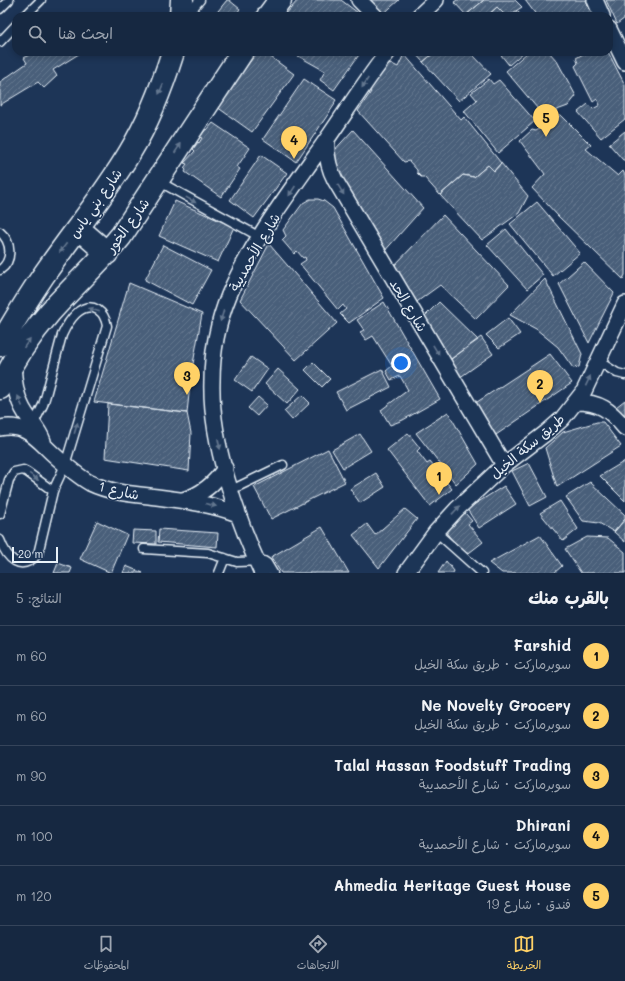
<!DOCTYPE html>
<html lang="ar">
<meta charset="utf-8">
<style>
body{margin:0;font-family:Mali,"Playpen Sans Arabic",sans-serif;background:#23344c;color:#f1f3f6;direction:rtl}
.scale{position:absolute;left:12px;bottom:10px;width:46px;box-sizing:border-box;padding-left:4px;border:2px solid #e8f1f8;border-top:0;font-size:11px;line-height:14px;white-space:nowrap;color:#e8f1f8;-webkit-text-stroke:3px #1d3557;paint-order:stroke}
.you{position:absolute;left:401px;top:363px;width:14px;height:14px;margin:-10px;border:3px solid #fff;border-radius:50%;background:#1a73e8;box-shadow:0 0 0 6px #1a73e833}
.badge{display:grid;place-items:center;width:26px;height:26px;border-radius:50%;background:#ffd166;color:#111;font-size:13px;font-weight:700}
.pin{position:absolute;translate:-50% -33px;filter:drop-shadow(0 1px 2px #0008)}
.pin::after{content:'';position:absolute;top:21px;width:14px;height:12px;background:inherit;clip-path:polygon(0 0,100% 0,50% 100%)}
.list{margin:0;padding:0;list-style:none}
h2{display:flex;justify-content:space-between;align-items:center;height:52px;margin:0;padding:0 16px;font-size:17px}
h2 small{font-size:13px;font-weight:400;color:#9ea6b1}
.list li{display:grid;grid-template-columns:26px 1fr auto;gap:12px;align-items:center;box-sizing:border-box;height:60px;padding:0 16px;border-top:1px solid #35445a}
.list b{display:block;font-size:15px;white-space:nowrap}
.list p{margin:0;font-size:13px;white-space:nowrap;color:#9ea6b1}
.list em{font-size:13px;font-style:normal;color:#9ea6b1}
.icon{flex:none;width:22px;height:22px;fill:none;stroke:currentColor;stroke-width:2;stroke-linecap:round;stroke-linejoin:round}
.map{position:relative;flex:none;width:625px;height:573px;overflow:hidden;direction:ltr}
.search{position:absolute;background:#162841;box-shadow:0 2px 6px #0003;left:12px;right:12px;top:12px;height:44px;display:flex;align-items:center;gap:10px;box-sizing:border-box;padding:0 14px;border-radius:12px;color:#9ea6b1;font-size:15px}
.sheet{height:352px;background:#162841}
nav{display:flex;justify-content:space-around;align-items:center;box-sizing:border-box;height:56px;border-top:1px solid #35445a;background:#162841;font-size:11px;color:#9ea6b1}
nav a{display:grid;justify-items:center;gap:2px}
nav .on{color:#ffd166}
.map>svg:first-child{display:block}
</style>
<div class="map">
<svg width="625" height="573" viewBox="0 0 625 573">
<defs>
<pattern id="building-hatch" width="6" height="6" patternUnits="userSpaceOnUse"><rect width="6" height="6" fill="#495e7a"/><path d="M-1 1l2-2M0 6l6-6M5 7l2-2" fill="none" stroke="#63768e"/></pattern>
</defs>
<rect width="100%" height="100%" fill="#1d3557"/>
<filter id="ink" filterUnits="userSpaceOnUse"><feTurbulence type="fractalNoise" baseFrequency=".025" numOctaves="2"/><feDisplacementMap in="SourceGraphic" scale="8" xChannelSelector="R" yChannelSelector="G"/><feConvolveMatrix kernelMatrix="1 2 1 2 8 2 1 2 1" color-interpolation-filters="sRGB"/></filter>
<g filter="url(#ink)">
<path fill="url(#building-hatch)" stroke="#e8f1f8" d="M227,0H229L240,9L235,16H214Z
M298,0H341L362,16H284Z
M369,0H399L382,15Z
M457,0H484L466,15L454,2Z
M484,0H515L522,7L508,16H506L497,7L487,16H467L466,15Z
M525,0H586L593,16H537Z
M606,0H625V18L617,24Z
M497,7L506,16H487Z
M518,11L520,16H508Z
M33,52H41L44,54L47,52H82L53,70L57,76L44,88L38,82L0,105V82L27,63L24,58Z
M257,52H264L294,74L252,132L217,107Z
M291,52H361L334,90L320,80L325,71Z
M414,52H435L423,62Z
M435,52H477L473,55L491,74L459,101L423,62Z
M505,52H524L509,65L501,55Z
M528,52H549L557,61L576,96L568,106L543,115L506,71Z
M591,52H608L625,85V119L601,138L578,112L588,104L593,109L600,105L597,99L593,102L575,66L578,63L576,58L585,53L587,55Z
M404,54L461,120L464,117L501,163L494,171L488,165L474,177L463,175L440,195L424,177H421L417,173V170L409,161L404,162L358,111L371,92L369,89L388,65L392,64L398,67Z
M304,79L336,100L334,103L335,104L296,162L263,139Z
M489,79L493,84L499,80L535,121L498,153L464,111L477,100L471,93Z
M561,115L591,145L586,149L618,176L623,171L625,175V275L623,279L559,217L532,188L545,174L520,141L532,130L536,131Z
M213,123L250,148L237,167L240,169L221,197L185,172L186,170L184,168L187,164L184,163L195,151L193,149L198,142L199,143L202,138L200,137L206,129L207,130Z
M353,130L423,208L382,254L330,155Z
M625,131V160H623L609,144Z
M261,155L287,173L254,218L230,200Z
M501,163L528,196L519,213L482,240L440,195L463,175L474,177L488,165L494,171Z
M310,199H318L324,201L333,208L384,298L349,323L340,314L346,309L343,305L338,310L300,264L306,260L305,257L303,258L297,251L294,254L282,240L286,236L283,230L303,203Z
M175,201L234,227L218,262L159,236Z
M537,202L580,253L553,276L510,224Z
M443,215L509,285L476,319L440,285L414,304L391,269Z
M506,229L543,275L527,289L487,245Z
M269,244L337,323L296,360L240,300Z
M163,245L211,270L192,305L145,280Z
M584,262L614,293L589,343L559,284Z
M545,279L582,354L579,367L573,368L558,347L536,329L510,315Z
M129,283L202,314L191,375L187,413L94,402Z
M384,302L440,399L403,420L390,425L381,410L408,390L400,376L391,380L386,371L392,366L373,336L366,340L360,332L364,330L357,320Z
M439,302L478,340L447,362L421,320Z
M508,318L520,334L499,348L486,335Z
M481,337L493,354L459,378L447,362Z
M550,354L572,383L493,437L471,406Z
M251,357L268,369L252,392L235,380Z
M313,362L330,379L322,387L305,370Z
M278,369L300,389L287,404L265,384Z
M382,369L391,387L346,410L336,392Z
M302,395L310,403L292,420L284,411Z
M258,397L267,405L257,416L248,408Z
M625,400V419L616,407Z
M108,404L187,413L191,433L189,471L105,458Z
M448,412L478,464L456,484L416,433Z
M597,422H603L621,446L557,487L545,448L563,432Z
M408,433L420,448L417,451L427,464L430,462L452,489L430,506L387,450Z
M360,434L371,451L343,468L332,450Z
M328,449L345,482L271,519L254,487Z
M625,461V501L600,476Z
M529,463L547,497L530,506L512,471Z
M376,473L385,487L360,503L350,489Z
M590,482L625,515V519L614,532L599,523L583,521L566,497Z
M504,486L516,504L479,528L467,509Z
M560,501L578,529L563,541L540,513Z
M405,509L417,519L379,568L353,535L367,524L375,535Z
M465,513L472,521L468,524L483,542L465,556L444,530Z
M625,519V542L614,532Z
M97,521L127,535L111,573L80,559Z
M322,527L349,573H281L271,557Z
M159,529L218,533L217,547L158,542Z
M133,530L156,531V544L132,543Z
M540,535L562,566L554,573H502L489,563Z
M587,537L608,538L625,552V573H581L565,549Z
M446,561L454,571L453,573H438Z
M58,563L72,568L70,573H54Z
M126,566L143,573H123Z"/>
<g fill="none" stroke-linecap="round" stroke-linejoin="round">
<defs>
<path id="service" d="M0,9L9,0
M25,16L41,0
M186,16L200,0
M0,42L16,25
M158,181L260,237
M0,232C12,242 13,261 0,270
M598,361L617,373L625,375
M231,490L283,465
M0,514L9,480L14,472L23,470L27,472L53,491
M436,532L482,573
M0,540C7,559 20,573 38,554L53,491L65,465L107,326C106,320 104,314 98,310C81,300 68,322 62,335L46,395L43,405L34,423
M144,549L208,553L237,562L264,561L267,563L273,573
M219,573L225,558"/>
<path id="minor" d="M359,0L375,16
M595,0L602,16
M419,16L436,0
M609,29L625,62
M327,141C326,155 328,167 335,180L504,465
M13,364C14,382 16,399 26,414C32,423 39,430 43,441
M576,402C600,402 610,410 625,428
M0,428C25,423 36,438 52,453C64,464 76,475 90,483C109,492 129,494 149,496C180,500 209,503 238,514
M183,500C201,495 214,485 225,468
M262,573C237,519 210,440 212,381C212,352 218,322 229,295C250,245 284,200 315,156C340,122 362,85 388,52
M406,573L436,532L457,509L504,465L546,433L562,419L584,391L625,304"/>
<path id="secondary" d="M181,16L182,0
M268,16L280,0
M78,228L107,253
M0,345C14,321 28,298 43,276C72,234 104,196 130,152C149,121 162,87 173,52
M0,388C13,361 30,335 50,312C73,286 99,263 121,236L242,52"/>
</defs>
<use href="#service" stroke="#e8f1f8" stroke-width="11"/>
<use href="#minor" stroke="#e8f1f8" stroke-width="18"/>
<use href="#secondary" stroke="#e8f1f8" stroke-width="25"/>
<use href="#service" stroke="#1d3557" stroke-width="8"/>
<use href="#minor" stroke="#1d3557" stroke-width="15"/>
<use href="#secondary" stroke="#1d3557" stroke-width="22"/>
</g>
<defs><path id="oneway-solid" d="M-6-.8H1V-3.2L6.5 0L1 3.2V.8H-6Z"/></defs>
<g fill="#64778f">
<use href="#oneway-solid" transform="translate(365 83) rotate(123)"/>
<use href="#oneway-solid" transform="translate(161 89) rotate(112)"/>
<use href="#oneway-solid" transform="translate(178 148) rotate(-56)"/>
<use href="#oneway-solid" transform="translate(341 190) rotate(59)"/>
<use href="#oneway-solid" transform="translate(292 191) rotate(124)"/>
<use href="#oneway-solid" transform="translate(191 200) rotate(29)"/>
<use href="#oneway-solid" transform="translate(63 248) rotate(127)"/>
<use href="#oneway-solid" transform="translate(94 310) rotate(-163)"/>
<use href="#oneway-solid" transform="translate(222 316) rotate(107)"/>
<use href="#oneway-solid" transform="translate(27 343) rotate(-55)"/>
<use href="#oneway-solid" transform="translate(436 350) rotate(59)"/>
<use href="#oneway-solid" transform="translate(588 381) rotate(-65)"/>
<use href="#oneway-solid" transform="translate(20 401) rotate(-113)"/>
<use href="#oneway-solid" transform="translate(76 428) rotate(-73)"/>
<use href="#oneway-solid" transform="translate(219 444) rotate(78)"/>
<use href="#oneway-solid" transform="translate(34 477) rotate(37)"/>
<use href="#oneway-solid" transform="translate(211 505) rotate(14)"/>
<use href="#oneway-solid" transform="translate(456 510) rotate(-47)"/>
</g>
</g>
<g text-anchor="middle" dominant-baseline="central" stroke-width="3" stroke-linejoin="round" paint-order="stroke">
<g font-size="14" fill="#e8f1f8" stroke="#1d3557">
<text transform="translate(95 203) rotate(-55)">شارع بني ياس</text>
<text transform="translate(127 225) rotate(-54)">شارع الخور</text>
<text transform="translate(254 252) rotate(-60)">شارع الأحمديية</text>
<text transform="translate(409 305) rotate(59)">شارع الحد</text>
<text transform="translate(527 446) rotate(-40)">طريق سكة الخيل</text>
<text transform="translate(119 490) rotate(13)">شارع 1</text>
</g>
</g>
</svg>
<div class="scale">20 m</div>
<div class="you"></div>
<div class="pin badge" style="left:439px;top:495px">1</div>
<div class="pin badge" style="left:540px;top:403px">2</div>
<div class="pin badge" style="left:187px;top:395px">3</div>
<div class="pin badge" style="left:294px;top:159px">4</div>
<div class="pin badge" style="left:546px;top:137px">5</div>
<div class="search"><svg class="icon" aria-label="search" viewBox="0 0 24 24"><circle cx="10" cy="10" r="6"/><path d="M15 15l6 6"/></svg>ابحث هنا</div>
</div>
<section class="sheet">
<h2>بالقرب منك<small>النتائج: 5</small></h2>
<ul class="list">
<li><span class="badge">1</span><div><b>Farshid</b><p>سوبرماركت · طريق سكة الخيل</p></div><em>60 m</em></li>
<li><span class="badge">2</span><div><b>Ne Novelty Grocery</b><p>سوبرماركت · طريق سكة الخيل</p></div><em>60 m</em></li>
<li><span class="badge">3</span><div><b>Talal Hassan Foodstuff Trading</b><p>سوبرماركت · شارع الأحمديية</p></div><em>90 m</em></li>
<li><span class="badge">4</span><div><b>Dhirani</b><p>سوبرماركت · شارع الأحمديية</p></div><em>100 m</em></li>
<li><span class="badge">5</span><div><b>Ahmedia Heritage Guest House</b><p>فندق · شارع 19</p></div><em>120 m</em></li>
</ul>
</section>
<nav>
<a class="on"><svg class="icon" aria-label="map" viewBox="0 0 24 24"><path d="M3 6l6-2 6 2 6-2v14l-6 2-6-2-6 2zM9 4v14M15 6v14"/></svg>الخريطة</a>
<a><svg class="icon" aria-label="directions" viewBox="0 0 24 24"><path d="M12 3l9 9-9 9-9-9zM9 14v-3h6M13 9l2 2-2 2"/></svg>الاتجاهات</a>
<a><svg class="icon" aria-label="saved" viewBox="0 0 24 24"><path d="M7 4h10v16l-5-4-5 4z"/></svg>المحفوظات</a>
</nav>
